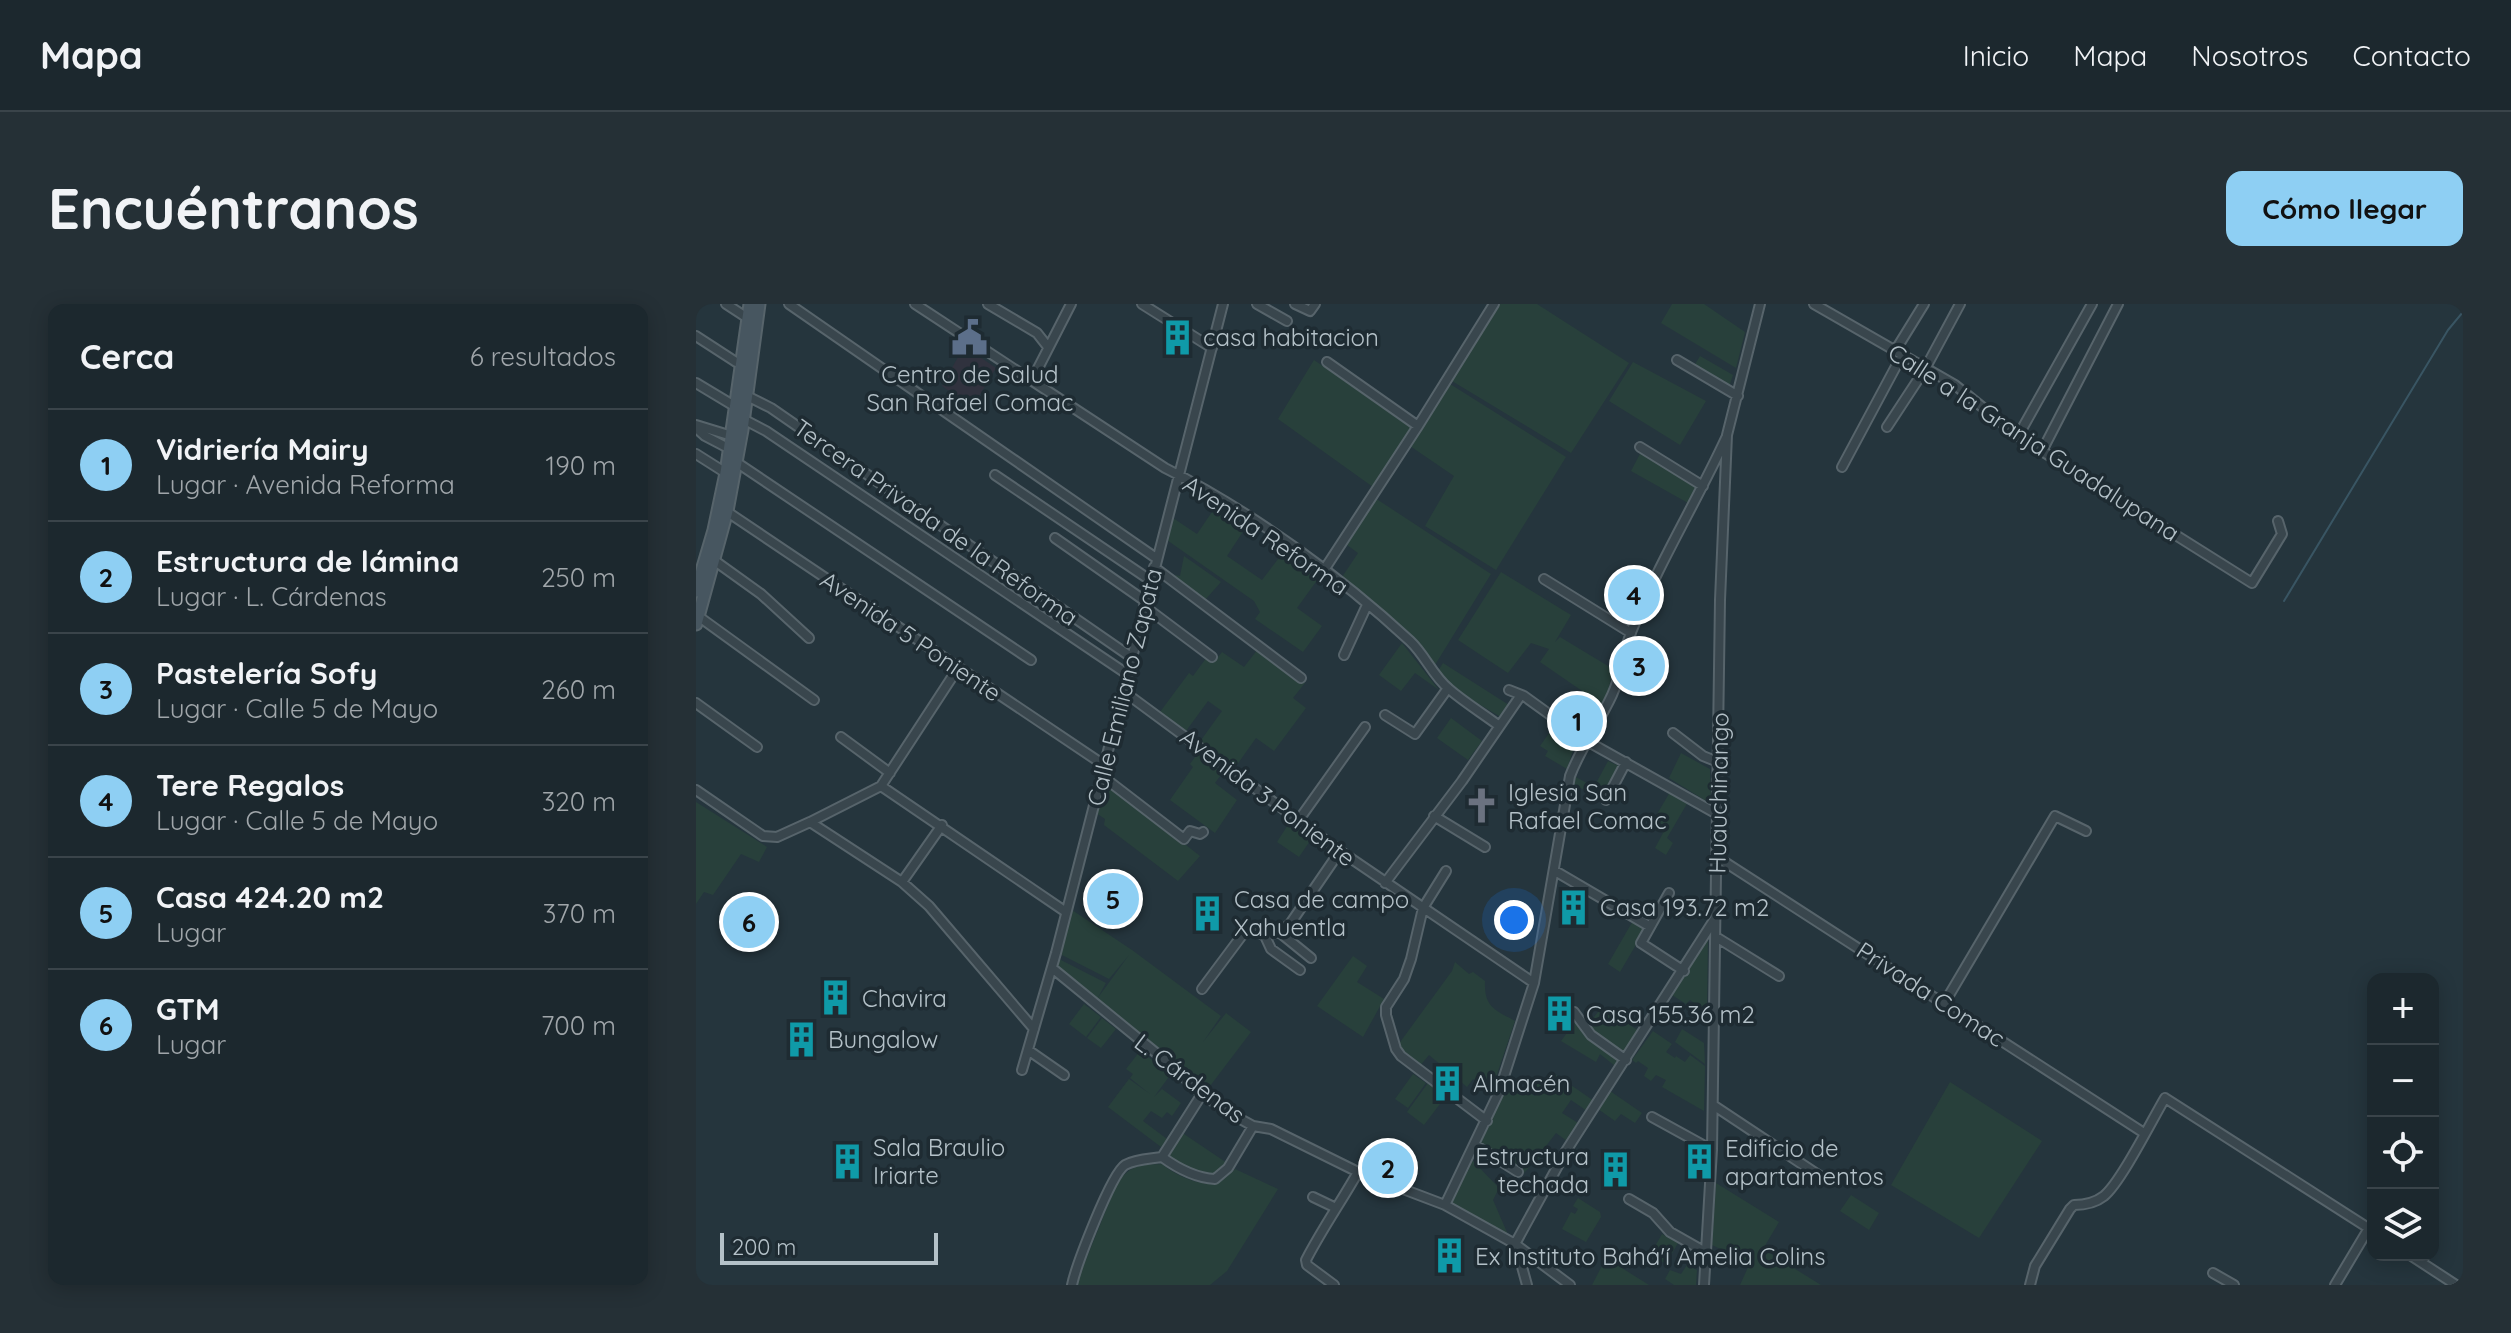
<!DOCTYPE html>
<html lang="es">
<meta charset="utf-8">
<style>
body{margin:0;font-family:Quicksand,sans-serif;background:#253036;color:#f1f3f6}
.controls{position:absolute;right:24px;bottom:24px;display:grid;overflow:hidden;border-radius:16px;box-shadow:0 4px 20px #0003}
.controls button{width:72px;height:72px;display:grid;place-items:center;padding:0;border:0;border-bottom:2px solid #3a444a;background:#1c282e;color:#f1f3f6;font:40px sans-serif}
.scale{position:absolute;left:24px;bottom:20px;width:218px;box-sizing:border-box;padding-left:8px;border:4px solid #b4c1c8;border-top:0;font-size:22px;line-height:28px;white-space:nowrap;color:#b4c1c8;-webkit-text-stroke:6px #1e2b32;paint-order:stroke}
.you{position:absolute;left:818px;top:616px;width:28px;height:28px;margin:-20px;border:6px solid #fff;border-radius:50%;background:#1a73e8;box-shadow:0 0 0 12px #1a73e833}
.badge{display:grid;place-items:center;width:52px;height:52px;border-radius:50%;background:#8ecff3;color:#111;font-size:26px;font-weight:700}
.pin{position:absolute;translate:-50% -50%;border:4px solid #fff;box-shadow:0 2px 8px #0006}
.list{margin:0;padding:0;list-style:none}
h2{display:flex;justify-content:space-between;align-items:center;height:104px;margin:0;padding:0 32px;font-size:34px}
h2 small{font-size:26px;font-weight:400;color:#a0a6aa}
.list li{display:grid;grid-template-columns:52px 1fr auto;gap:24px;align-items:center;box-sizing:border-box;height:112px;padding:0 32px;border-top:2px solid #3a444a}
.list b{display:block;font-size:30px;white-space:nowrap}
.list p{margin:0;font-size:26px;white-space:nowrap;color:#a0a6aa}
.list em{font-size:26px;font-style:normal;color:#a0a6aa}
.icon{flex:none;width:44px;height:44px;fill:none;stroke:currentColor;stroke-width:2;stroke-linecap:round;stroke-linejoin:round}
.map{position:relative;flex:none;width:1767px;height:981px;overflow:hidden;border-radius:16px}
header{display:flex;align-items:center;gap:48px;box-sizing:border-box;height:112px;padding:0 40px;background:#1c282e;border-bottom:2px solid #3a444a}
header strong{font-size:38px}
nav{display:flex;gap:44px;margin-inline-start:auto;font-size:28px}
.intro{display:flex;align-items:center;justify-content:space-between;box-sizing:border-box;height:192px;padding:0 48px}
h1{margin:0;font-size:56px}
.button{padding:20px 36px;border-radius:16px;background:#8ecff3;color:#111;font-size:28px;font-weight:700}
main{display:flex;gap:48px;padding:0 48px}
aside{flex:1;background:#1c282e;border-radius:16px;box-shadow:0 4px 20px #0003}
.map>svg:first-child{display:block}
</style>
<header>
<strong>Mapa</strong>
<nav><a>Inicio</a><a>Mapa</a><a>Nosotros</a><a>Contacto</a></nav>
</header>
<div class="intro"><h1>Encuéntranos</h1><a class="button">Cómo llegar</a></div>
<main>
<aside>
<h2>Cerca<small>6 resultados</small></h2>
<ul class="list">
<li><span class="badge">1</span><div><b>Vidriería Mairy</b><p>Lugar · Avenida Reforma</p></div><em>190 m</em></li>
<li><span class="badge">2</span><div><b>Estructura de lámina</b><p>Lugar · L. Cárdenas</p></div><em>250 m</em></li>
<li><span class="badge">3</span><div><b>Pastelería Sofy</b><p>Lugar · Calle 5 de Mayo</p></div><em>260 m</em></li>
<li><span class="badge">4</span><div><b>Tere Regalos</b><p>Lugar · Calle 5 de Mayo</p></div><em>320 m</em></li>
<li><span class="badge">5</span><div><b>Casa 424.20 m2</b><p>Lugar</p></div><em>370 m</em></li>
<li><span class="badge">6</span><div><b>GTM</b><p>Lugar</p></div><em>700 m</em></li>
</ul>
</aside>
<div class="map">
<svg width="1767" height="981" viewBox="0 0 1767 981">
<rect width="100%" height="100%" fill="#25353d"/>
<path fill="#30323e" d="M268,42L300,64L276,104L246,82Z"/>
<path fill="#28403b" d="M804,0H841L933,59L875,149L756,77Z
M976,0H1008L1049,28L1040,64L965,19Z
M1004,52L1037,71L1033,83L998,62Z
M618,56L717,124L677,183L582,115Z
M937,58L1010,97L984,141L913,97Z
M754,80L870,153L800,266L729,222L758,172L714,142Z
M945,148L1000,182L992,199L935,167Z
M679,194L795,270L739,361L724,340L646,273L662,249L651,241Z
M520,202L550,223L531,252L566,276L586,250L622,275L601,304L626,322L607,348L559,315L564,308L558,297L468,234L474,212L501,230Z
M488,252L525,278L509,296L479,275V271L484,272Z
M805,268L875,311L859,338L864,333L917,365L912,388L905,400L844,358L853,345L835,339L812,369L762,336Z
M706,339L743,386L719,369L705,387L683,371Z
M562,345L609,379L597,394L610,404L578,447L560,434L538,465L503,439L526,407L512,397L490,427L464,408L493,369L497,372L511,353L518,358L526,348L548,363Z
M747,359L813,401L803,412L754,383L742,367Z
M755,414L786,437L772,456L741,434Z
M858,422L877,436L879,440L871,465L849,452L852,447L844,442Z
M504,446L530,464L519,479L541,496L519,529L474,496L497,463L494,460Z
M985,449L1014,465L1015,500L973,474Z
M912,457L925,463L907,496L875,479L878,472L898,483Z
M407,476L504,552L482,577L408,521L409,515L400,509Z
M974,488L992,498L971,534L977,539L970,551L959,544L967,529L954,522Z
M0,498L71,543L63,558L45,550L17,591L8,588L0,600Z
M595,516L606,524L603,529L614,537L603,553L581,538Z
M376,606L436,646L525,712L507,738L530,709L555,728L511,786L358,665L361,654L410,679L401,695L433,651L413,675L362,649Z
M938,615L951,622L924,668L912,660Z
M1012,631L1011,708L994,696L990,700L976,691Z
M657,652L671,662L661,678L688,695L667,733L621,702Z
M759,658L773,670L777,668L789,677C788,703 798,705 819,717L795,788L777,775L771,783L733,751L723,763L708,751L702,741L756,667Z
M388,700L405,713L390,733L373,720Z
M906,703L943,727L927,751L897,730L891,722Z
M406,714L420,725L405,744L391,734Z
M882,714L924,754L919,762L904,750L900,758L865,737Z
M986,725L1008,739L1009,760L979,738Z
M957,727L976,740L970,748L979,754L980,752L989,758L994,751L1009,762L1008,807L966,783L970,776L960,771L955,777L948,772L952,764L942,757L940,759L936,756Z
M444,747L475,770L458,793L466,785L485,799L476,812L471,808L466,814L455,807L447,817L471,835L465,843L412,803L433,775L454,790L434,774L437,770L430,765Z
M856,768L898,797L891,807L875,796L866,809L882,819L871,837L860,829L850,842L863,850L858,858L845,851L827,870L782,841L794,819L810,774L839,792L844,785L839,781L843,775L849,778Z
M717,770L730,779L712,804L699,795Z
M1254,778L1346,837L1283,934L1195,881Z
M732,779L750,792L728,821L711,808Z
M914,787L946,809L939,819L925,810L919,817L902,805Z
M485,828L531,859L519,874L509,873L469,852Z
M776,856L803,884L797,896L813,933L752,899L769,864L773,867L771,864Z
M466,860C479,871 506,884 523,878C529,876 534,869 539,865L582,885L531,967L514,981H382L383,973L421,879C435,861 443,861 466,860Z
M1020,879L1083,918L1067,945L1125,981H1044L1054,959L1016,941Z
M1155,891L1183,909L1173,926L1144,907Z
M882,894L904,908L905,913L890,938L866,925L875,908L879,910L882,905L877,902Z
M966,930L982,939L970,960L954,951Z
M910,954L953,981H896Z
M991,961L1001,966L1000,981H978L969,975L974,966L985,970Z"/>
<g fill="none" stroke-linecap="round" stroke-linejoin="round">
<path stroke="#395563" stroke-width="2" d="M1588,297L1752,26L1767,8"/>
<defs>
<path id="minor" d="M30,0L56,17
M93,0L460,254
M219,0L469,164C553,206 645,273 714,337C729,351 737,372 753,385C768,398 786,409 802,421
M292,0L341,29L352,43
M446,0L516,44
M561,0L591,17
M599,0L614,7L619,0
M1118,0L1259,81L1322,132L1556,279L1586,230L1582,217
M0,32L40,58L51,61
M1199,47L1228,0
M981,56L1042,92
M631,58L722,122
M336,76L375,0
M0,79L40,103
M47,90L75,104L435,353
M47,115L70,127L431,370
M0,121L36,132
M1191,123L1229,65L1264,0
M0,124L9,132L34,145
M1322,132L1396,0
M944,143L1007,182
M1346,147L1422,0
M0,150L30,169
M40,158L335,356
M1146,163L1206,51
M299,171L454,276
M27,205L408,461
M359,234L449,297
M19,257L65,290L113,334
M458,263L605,374
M628,266L722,122L798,0
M848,275L935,329
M448,302L516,353
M2,312L118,396
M648,351L671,301
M813,386L828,392L889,436L1021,510
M427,387L644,547L838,679
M0,399L61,443
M689,411L719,430L752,384
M977,429L1007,452L1022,458
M145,433L194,469
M406,472L488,535L494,527L504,530L507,528
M185,482L370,608
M0,486L67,532L81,533L114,518L185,482L262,364
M910,496L930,458
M738,512L789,543
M602,517L669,423
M114,518L206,578L233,602L338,725
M1021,553L1448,829
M750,567L727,604L715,655L708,675L690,703V711L700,745L705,752L791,817
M859,567L953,622
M206,578L246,521
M689,579L766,477L825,391
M973,589L945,639L988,667
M583,628L615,654
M569,632L575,645L604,666
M1020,633L1083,672
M356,664L476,762L506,790L537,811L557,822L575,825L662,868L749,901L819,940L874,981
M506,685L550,626L557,625L569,632L583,628L594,620L644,547
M1249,698L1359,512L1390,527
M878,708L895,731L930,756
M332,746L368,771
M326,766L360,649L527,0
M506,790L466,853C481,864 500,874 519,875L532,864L557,822
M1017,801L1133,878
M956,813L1016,846
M779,841L822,868
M617,893L640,904
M933,895L957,909L974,928L1011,949
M749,901L803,788L838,679L874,472C885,443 903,419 916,391C926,370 927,347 936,326C962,260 1000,199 1030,134
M819,940L870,847L1020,613
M820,941L831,981
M1714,951L1760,981
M1517,969L1538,981
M376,981C380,962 415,870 429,861C440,855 454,855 466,853
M638,981L611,961L610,956C626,925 645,898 662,868
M1008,981L1016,846L1024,296L1031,131L1064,0
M1334,981L1339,962L1374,905L1378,901C1389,901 1399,899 1408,892C1425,878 1456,816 1469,794L1677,927
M1639,981L1673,924"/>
<path id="secondary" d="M0,287L18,226L30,169L54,0
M0,320L31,207L46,126L63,0"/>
</defs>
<use href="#minor" stroke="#57646b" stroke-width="12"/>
<use href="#secondary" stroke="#57646b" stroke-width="15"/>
<use href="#minor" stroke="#39464d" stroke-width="8"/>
<use href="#secondary" stroke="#475660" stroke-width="11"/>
</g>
<defs>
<symbol id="civic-bare" viewBox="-9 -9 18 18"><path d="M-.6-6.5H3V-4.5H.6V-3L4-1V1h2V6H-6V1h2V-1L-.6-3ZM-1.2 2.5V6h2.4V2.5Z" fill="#5c6f8a" stroke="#1e2b32" stroke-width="2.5" paint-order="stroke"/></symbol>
<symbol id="building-bare" viewBox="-9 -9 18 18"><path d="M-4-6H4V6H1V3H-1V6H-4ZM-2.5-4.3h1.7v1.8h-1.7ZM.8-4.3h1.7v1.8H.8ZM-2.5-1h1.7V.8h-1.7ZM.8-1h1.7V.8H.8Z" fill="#0f9aa8" stroke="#1e2b32" stroke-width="2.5" paint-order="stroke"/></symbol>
<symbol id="church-bare" viewBox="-9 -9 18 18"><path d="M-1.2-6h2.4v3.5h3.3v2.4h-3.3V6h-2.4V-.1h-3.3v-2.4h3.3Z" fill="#6b7280" stroke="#1e2b32" stroke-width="2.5" paint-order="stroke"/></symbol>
</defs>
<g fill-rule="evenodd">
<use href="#civic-bare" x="248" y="8" width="51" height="51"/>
<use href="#building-bare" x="456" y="8" width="51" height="51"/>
<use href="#church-bare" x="760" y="476" width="51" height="51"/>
<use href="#building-bare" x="852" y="578" width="51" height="51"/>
<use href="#building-bare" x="486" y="584" width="51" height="51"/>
<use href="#building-bare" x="114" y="668" width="51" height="51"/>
<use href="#building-bare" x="838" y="684" width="51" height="51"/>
<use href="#building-bare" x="80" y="710" width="51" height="51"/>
<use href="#building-bare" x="726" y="754" width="51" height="51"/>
<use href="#building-bare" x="126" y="832" width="51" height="51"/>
<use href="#building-bare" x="978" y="832" width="51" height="51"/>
<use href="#building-bare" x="894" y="840" width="51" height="51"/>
<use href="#building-bare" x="728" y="926" width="51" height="51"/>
</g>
<g text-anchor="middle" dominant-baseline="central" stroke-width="7" stroke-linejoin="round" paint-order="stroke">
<g font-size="24" fill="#b4c1c8" stroke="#1e2b32" text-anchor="start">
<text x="507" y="33">casa habitacion</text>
<text x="274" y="70" text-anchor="middle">Centro de Salud<tspan x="274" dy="28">San Rafael Comac</tspan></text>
<text x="812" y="488">Iglesia San<tspan x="812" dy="28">Rafael Comac</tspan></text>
<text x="538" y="595">Casa de campo<tspan x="538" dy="28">Xahuentla</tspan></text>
<text x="904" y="603">Casa 193.72 m2</text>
<text x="166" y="694">Chavira</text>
<text x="890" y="710">Casa 155.36 m2</text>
<text x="132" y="735">Bungalow</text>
<text x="777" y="779">Almacén</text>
<text x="177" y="843">Sala Braulio<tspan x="177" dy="28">Iriarte</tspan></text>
<text x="1029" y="844">Edificio de<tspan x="1029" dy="28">apartamentos</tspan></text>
<text x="893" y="852" text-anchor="end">Estructura<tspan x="893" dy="28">techada</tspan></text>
<text x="779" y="952">Ex Instituto Bahá'í Amelia Colins</text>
</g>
<g font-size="24" fill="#b4c1c8" stroke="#1e2b32">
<text transform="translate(1338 138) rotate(33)">Calle a la Granja Guadalupana</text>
<text transform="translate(240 218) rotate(35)">Tercera Privada de la Reforma</text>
<text transform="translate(570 231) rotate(34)">Avenida Reforma</text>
<text transform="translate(215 332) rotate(34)">Avenida 5 Poniente</text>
<text transform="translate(428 383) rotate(-76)">Calle Emiliano Zapata</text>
<text transform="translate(1022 489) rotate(-89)">Huauchinango</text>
<text transform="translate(572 493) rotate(37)">Avenida 3 Poniente</text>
<text transform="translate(1235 690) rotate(33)">Privada Comac</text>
<text transform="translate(494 774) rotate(37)">L. Cárdenas</text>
</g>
</g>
</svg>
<div class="controls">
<button>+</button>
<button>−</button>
<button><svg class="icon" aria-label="locate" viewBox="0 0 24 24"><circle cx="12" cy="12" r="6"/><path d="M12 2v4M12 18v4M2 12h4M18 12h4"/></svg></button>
<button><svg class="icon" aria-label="layers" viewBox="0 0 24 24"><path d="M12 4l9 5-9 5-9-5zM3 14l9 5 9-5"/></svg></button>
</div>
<div class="scale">200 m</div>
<div class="you"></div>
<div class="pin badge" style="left:881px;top:417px">1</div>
<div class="pin badge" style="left:692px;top:864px">2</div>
<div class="pin badge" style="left:943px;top:362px">3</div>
<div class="pin badge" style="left:938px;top:291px">4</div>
<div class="pin badge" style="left:417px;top:595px">5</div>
<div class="pin badge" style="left:53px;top:618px">6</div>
</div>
</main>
